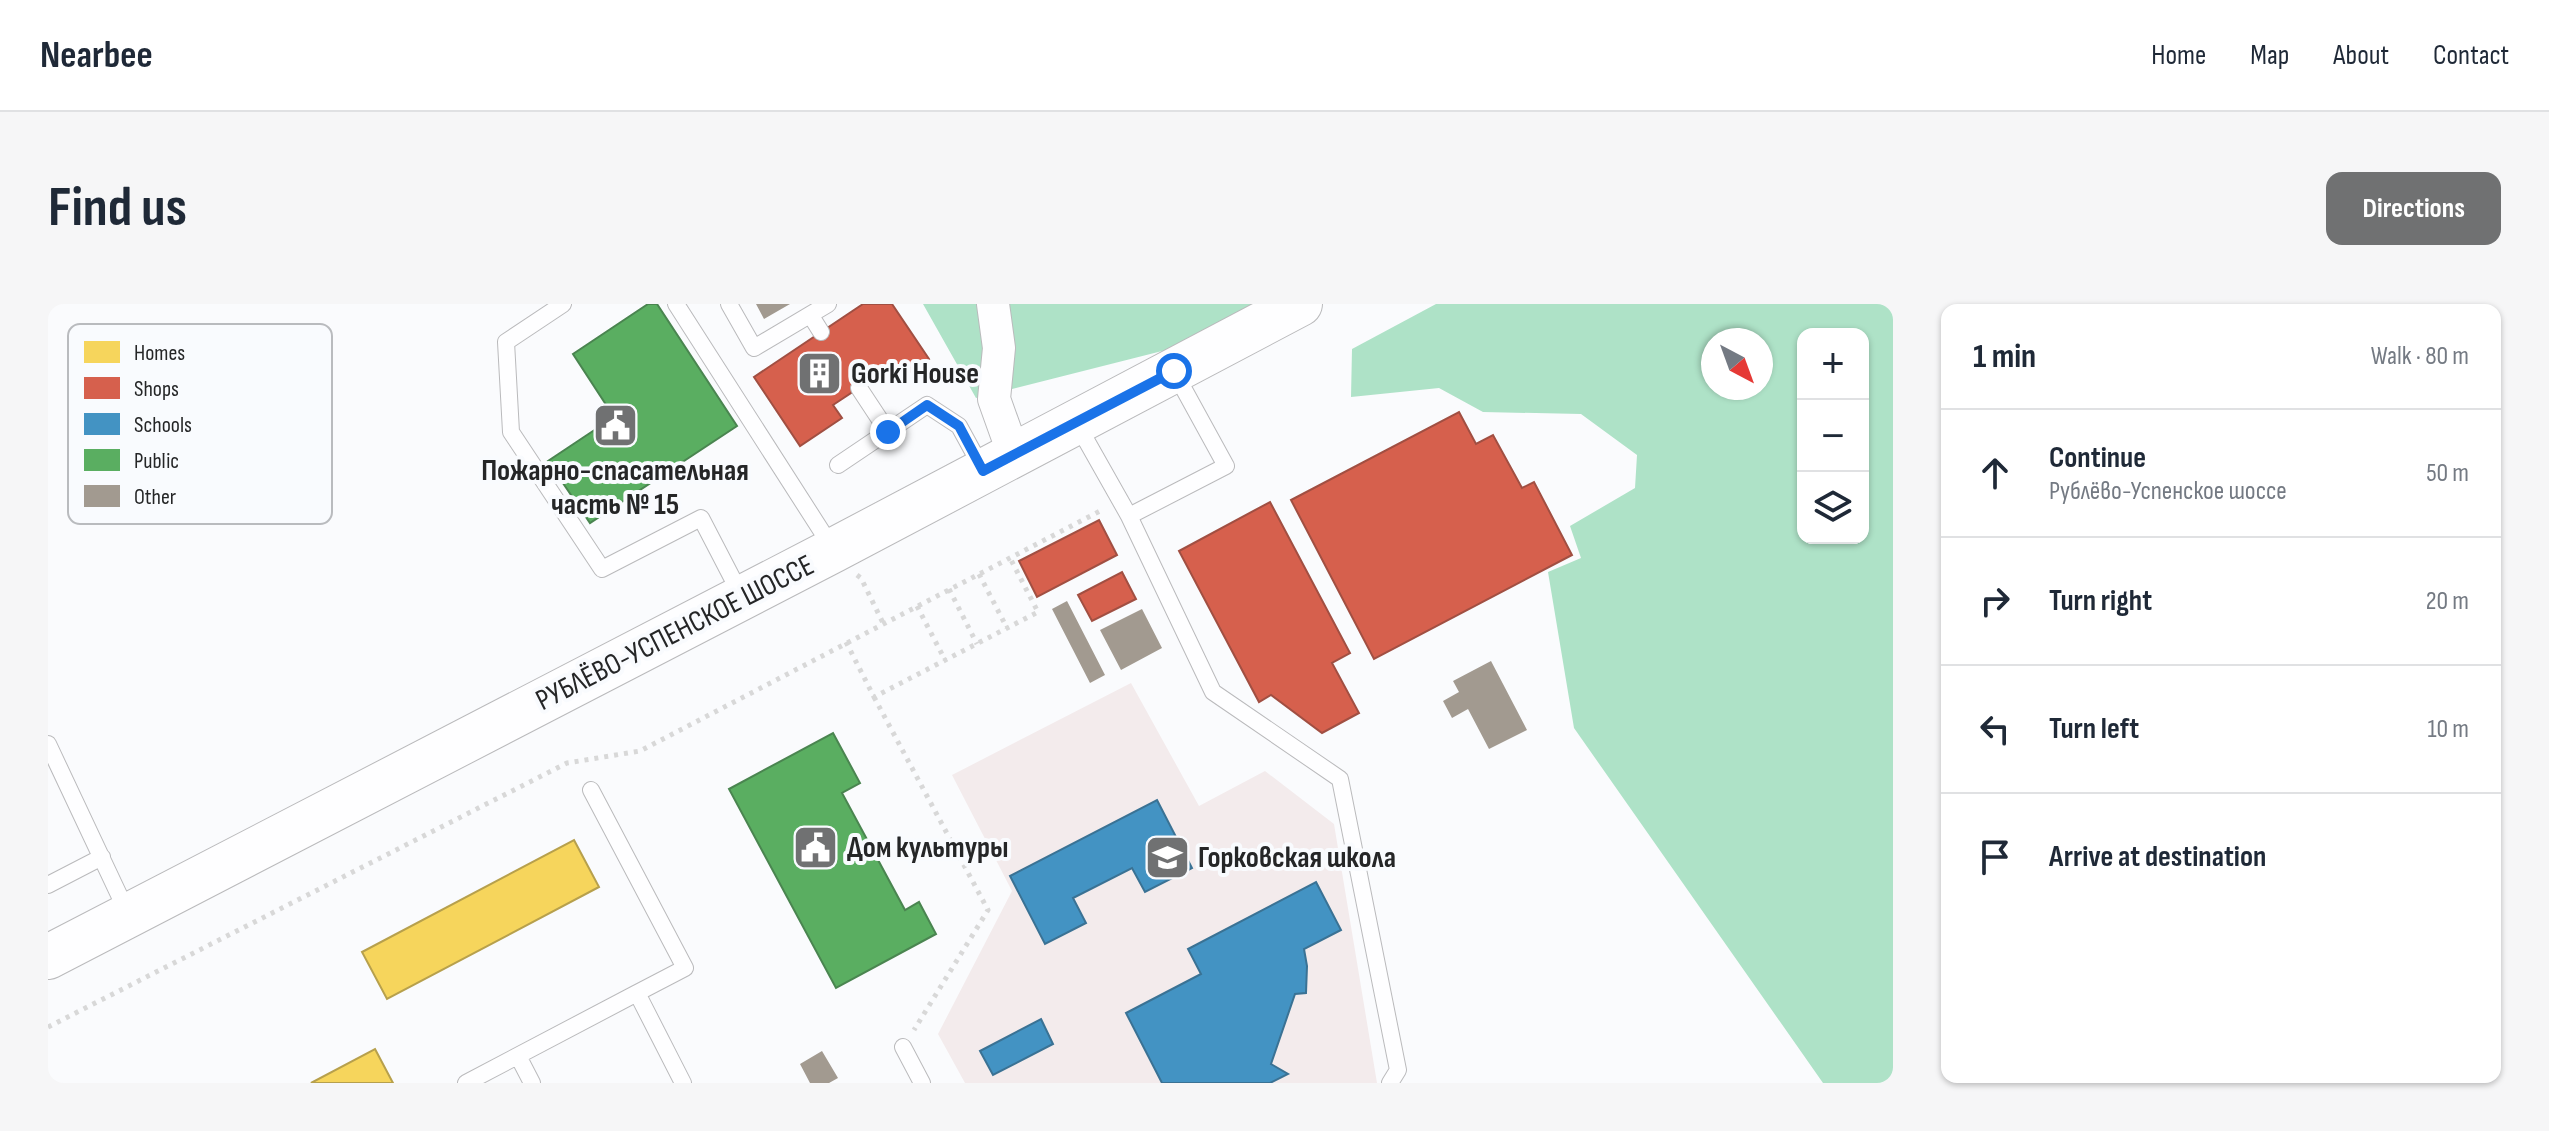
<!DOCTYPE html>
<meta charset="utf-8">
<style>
body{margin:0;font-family:"Sofia Sans Condensed",sans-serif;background:#f6f6f7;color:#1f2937}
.controls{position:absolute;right:24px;top:24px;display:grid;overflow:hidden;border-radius:16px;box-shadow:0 2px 6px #0004}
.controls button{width:72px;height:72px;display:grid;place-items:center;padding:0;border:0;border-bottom:2px solid #e0e1e3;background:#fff;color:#1f2937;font:40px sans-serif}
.compass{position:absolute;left:1653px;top:24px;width:72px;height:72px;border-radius:50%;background:#fff;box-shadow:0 2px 6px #0004;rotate:139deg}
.stop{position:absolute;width:24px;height:24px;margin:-18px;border:6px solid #1a73e8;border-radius:50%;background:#fff}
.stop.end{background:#1a73e8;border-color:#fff;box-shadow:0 2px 8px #0008}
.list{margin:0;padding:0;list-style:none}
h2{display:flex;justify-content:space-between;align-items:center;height:104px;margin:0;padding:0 32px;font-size:34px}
h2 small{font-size:26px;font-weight:400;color:#747a83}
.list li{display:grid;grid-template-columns:52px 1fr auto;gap:24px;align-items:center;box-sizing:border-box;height:128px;padding:0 32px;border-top:2px solid #e0e1e3}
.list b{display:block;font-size:30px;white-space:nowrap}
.list p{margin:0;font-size:26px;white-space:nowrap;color:#747a83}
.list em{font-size:26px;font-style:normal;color:#747a83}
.icon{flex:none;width:44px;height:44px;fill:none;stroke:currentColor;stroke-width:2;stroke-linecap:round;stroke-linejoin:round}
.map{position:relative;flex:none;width:1845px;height:779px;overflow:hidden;border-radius:16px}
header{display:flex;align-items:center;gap:48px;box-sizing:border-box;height:112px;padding:0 40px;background:#fff;border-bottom:2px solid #e0e1e3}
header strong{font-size:38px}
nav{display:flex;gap:44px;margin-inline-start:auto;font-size:28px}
.intro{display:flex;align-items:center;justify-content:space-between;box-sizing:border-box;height:192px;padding:0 48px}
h1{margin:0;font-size:56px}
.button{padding:20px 36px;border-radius:16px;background:#707172;color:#fff;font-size:28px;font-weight:700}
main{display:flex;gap:48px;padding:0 48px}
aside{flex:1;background:#fff;border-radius:16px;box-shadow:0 2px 6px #0004}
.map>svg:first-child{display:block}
</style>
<header>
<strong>Nearbee</strong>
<nav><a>Home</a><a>Map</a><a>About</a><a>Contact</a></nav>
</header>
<div class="intro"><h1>Find us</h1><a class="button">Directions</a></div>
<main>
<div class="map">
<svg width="1845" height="779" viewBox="0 0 1845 779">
<rect width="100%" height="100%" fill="#fafbfd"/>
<path fill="#f3ebec" d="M1083,379L1151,502L1217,467L1286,520L1329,779H917L890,730L964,587L904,471Z"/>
<path fill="#aee2c7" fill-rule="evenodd" d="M875,0H1209L1126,44L928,94Z
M1388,0H1845V779H1775L1526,424L1500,268L1533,254L1522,222L1587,184L1589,151L1533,110L1435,108L1391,84L1303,93L1304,45ZM1815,30V234H1755V30ZM1713,36V84H1665V36Z"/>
<path fill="#f6d55c" stroke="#b7a04c" stroke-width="2" d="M526,536L551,583L339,695L314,648Z
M327,745L345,779H263Z"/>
<path fill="#d6604d" stroke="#a14f42" stroke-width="2" d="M815,0H844L881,55L846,79L838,66L785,101L794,114L752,142L706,73Z
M1411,108L1428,140L1445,131L1474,184L1486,178L1524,251L1326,355L1243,196Z
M1222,198L1302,349L1284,359L1311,409L1274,429L1223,391L1211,398L1131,247Z
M1051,216L1069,251L989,293L971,257Z
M1074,268L1088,295L1044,317L1030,291Z"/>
<path fill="#4393c3" stroke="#3a7294" stroke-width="2" d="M1109,496L1144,564L1097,588L1084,564L1025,594L1038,619L997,640L962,572Z
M1268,578L1293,626L1256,645L1259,662L1258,689L1247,690L1223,760L1240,770L1222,779H1114L1078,709L1153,670L1140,645Z
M993,715L1005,740L945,771L932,747Z"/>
<path fill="#5aae61" stroke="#4a8550" stroke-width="2" d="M600,0H609L689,122L542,219L500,157L566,113L525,50Z
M785,429L812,479L794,489L857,606L871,598L888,630L788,684L681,485Z"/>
<path fill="#a29a90" d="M708,0H742L716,15Z
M1019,297L1057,371L1042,379L1004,305Z
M1094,305L1114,344L1073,366L1052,326Z
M1443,357L1479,426L1441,445L1420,405L1404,414L1395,397L1411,388L1405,377Z
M774,747L790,774L781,779H762L752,760Z"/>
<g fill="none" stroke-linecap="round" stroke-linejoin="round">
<defs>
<path id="service" d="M515,0L458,38L463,128L554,265L653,214L694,293
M628,0L785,245
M681,0L706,44L780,0
M763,12L773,28
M811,84L840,128
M1029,120L1081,212L1178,162L1127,69
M790,161L879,101L911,122L935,166
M1081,212L1165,388L1292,475L1350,766L1342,779
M0,440L80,610
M543,486L637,664L589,689
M0,581L54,553
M855,743L874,779
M470,752L484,779
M418,779L589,689L635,779"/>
<path id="minor" d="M945,0L951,44L946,95L966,151"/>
<path id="secondary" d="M0,653L786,246L1252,0"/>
</defs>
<use href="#service" stroke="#bababc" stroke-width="18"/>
<use href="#minor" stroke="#bababc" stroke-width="34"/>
<use href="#secondary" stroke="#bababc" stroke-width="46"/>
<path stroke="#d8d8d8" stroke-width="5" stroke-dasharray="4 6" stroke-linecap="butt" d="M931,270L959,324
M809,271L813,274L835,319
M901,285L929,340
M869,302L897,356
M798,338L826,393L990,308L962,254
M826,393L940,606L866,726
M0,723L519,459L592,447L1054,206"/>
<use href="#service" stroke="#fefeff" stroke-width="16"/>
<use href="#minor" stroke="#fefeff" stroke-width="32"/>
<use href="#secondary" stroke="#fefeff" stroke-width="44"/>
</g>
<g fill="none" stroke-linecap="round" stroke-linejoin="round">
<path stroke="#1a73e8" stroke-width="10" d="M840,128L879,101L911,122L935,167L1126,67"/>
</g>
<defs>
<symbol id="building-square" viewBox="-11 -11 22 22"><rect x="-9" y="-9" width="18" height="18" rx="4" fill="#707172" stroke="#f9fbfe"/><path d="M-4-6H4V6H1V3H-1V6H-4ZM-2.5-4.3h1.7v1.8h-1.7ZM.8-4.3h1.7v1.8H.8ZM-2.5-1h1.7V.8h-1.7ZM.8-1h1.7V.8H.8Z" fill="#fff"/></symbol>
<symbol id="civic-square" viewBox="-11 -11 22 22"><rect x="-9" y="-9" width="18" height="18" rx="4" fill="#707172" stroke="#f9fbfe"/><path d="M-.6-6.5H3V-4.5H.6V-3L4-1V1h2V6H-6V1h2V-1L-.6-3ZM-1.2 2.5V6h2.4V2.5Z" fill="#fff"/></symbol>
<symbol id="school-square" viewBox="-11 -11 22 22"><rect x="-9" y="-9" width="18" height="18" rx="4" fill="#707172" stroke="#f9fbfe"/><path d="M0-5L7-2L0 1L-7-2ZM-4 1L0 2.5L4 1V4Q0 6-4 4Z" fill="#fff"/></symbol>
</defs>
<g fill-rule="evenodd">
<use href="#building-square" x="746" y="44" width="51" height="51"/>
<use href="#civic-square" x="542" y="96" width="51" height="51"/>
<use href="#civic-square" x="742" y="518" width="51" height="51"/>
<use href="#school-square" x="1094" y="528" width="51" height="51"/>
</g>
<g text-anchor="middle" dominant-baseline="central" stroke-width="8" stroke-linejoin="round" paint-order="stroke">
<g font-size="30" font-weight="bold" fill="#252627" stroke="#f9fbfe" text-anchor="start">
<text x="803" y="70">Gorki House</text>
<text x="567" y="167" text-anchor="middle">Пожарно-спасательная<tspan x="567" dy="34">часть № 15</tspan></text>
<text x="799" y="544">Дом культуры</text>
<text x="1150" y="554">Горковская школа</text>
</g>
<g font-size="30" fill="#252627" stroke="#f9fbfe">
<text transform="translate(627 329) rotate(-27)">РУБЛЁВО-УСПЕНСКОЕ ШОССЕ</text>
</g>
</g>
<rect x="20" y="20" width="264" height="200" rx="12" fill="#f9fbfe" stroke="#b9bbbe" stroke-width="2"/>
<rect x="36" y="37" width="36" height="22" fill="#f6d55c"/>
<rect x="36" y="73" width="36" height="22" fill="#d6604d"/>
<rect x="36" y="109" width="36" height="22" fill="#4393c3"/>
<rect x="36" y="145" width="36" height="22" fill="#5aae61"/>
<rect x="36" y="181" width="36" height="22" fill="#a29a90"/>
<g font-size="22" fill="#252627">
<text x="86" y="56">Homes</text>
<text x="86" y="92">Shops</text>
<text x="86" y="128">Schools</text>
<text x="86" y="164">Public</text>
<text x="86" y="200">Other</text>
</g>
</svg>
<div class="controls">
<button>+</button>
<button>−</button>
<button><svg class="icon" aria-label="layers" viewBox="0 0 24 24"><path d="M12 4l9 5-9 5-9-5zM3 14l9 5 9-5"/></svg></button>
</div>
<svg class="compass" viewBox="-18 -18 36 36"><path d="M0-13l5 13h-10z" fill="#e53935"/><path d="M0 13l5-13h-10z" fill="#747a83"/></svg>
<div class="stop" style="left:1126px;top:67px"></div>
<div class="stop end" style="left:840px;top:128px"></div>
</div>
<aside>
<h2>1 min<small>Walk · 80 m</small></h2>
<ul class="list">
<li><svg class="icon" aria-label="ahead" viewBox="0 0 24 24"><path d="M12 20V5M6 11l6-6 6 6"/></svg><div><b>Continue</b><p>Рублёво-Успенское шоссе</p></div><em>50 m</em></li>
<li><svg class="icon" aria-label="right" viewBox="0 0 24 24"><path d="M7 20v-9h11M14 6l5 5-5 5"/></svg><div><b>Turn right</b></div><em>20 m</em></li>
<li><svg class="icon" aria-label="left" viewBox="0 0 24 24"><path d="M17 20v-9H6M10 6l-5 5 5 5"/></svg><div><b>Turn left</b></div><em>10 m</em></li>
<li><svg class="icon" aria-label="arrive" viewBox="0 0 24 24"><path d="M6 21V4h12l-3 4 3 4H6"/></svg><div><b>Arrive at destination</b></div></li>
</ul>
</aside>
</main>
